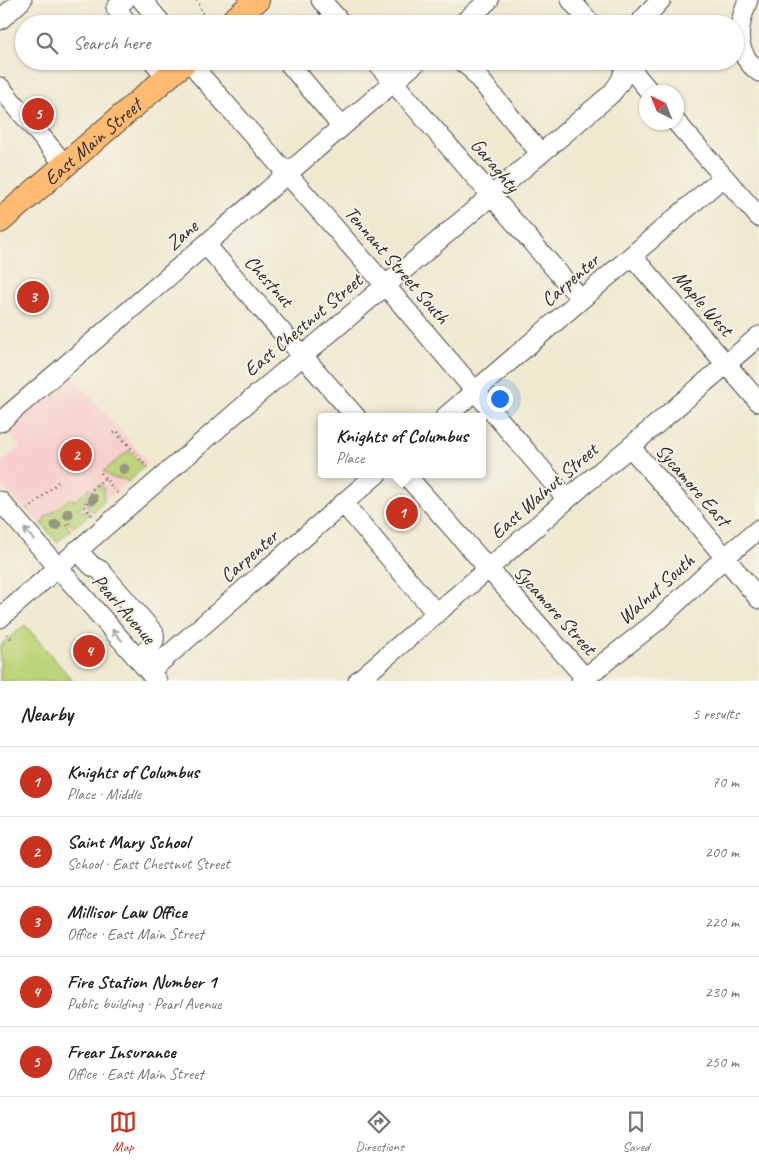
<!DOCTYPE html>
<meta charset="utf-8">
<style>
body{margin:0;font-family:Caveat,sans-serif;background:#f2f2f2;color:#202124}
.compass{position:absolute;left:639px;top:85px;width:45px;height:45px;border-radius:50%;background:#fff;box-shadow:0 1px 4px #0004;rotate:317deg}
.you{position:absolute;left:499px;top:398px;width:18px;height:18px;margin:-12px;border:4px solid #fff;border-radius:50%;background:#1a73e8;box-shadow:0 0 0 8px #1a73e833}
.badge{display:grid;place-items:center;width:32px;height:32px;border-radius:50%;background:#c8321e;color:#fff;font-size:16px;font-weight:700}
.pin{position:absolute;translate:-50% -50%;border:2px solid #fff;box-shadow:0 1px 5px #0006}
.popup{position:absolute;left:318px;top:413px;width:168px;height:65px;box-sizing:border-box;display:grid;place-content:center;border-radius:5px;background:#fff;filter:drop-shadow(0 1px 4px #0005);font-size:16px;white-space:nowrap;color:#757577}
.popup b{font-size:19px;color:#202124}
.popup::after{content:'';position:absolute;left:50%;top:100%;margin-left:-10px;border:10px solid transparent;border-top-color:#fff}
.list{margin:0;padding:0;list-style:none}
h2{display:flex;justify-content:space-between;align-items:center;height:65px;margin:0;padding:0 20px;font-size:21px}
h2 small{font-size:16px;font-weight:400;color:#757577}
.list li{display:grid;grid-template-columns:32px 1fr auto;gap:15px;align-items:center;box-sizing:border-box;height:70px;padding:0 20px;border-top:1px solid #e0e0e0}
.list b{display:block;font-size:19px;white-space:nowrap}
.list p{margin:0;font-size:16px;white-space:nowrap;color:#757577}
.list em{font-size:16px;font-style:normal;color:#757577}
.icon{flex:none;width:28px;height:28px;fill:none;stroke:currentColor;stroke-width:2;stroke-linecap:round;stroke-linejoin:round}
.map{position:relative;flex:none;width:759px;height:681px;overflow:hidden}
.search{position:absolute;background:#fff;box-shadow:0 1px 4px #0004;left:15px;right:15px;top:15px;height:55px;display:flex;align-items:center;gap:12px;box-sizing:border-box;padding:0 18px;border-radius:28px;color:#757577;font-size:19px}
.sheet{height:415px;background:#fff}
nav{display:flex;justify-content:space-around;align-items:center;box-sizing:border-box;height:70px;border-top:1px solid #e0e0e0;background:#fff;font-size:14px;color:#757577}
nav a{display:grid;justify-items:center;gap:2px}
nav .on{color:#c8321e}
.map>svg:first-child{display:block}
</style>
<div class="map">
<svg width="759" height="681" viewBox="0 0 759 681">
<rect width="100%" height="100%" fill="#f7f3e8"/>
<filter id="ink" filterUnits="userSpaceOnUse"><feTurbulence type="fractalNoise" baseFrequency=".02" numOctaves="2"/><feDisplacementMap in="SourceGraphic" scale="10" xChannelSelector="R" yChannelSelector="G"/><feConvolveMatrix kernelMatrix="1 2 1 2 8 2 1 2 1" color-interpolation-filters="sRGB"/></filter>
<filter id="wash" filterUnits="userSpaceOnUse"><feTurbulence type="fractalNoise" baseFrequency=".0096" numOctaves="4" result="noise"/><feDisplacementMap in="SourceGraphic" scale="20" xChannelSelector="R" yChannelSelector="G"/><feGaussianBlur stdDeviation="1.12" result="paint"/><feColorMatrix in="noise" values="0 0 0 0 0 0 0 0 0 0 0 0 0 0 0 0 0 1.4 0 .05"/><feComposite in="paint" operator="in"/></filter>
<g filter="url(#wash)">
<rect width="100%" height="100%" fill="#efe9d0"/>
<path fill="#f7d0cd" d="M66,369L149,463L57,542L41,523L18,504L0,484V464L20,447L2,424Z"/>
<path fill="#bdd57a" stroke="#748052" d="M129,450L144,467L128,482L124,479L114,478L113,479L104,471Z
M99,484L104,488L103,497L105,501L93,512L87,506L94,489Z
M89,488H90L83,507L80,506L78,507L83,513L85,510L89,515L74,527L70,523L67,522L66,525L71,530L57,542L41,523L44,522L45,517C49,516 67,501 70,498L72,500H76Z
M25,625L73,681H0V646Z"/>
</g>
<g filter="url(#ink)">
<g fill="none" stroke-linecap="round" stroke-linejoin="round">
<defs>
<path id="minor" d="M125,0L116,8L128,24
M142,0L162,24
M321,0L342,24
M571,0L591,24
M748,0C737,27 733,52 759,72
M245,10L256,24
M0,20L22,0
M462,24L489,0
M640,24L643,19L661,0
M153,61L167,77
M191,61L202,77L385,285L567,499
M287,61L342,127
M375,61L581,299
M462,61L472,70L540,153
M624,61L650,92
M0,87L65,165
M676,122L759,217
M206,245L356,417
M632,256L759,402
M445,417L723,177
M0,422L418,61
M630,447L679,502L759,599
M405,474L588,681
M0,501L157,681
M344,504L436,613
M77,550L92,566L100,570L154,633C157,645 145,651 137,658
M0,618L253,398L611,94C621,82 624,77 625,61
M149,672L377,474
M358,681L488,569L579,489L630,447L759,336
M581,681L656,622L724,558L759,529"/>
<g id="major">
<path d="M229,24L257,0"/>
<path id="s1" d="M0,221L186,61"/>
</g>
</defs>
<use href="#minor" stroke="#484844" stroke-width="21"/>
<use href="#major" stroke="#484844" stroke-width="26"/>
<path stroke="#484844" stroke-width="2.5" stroke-dasharray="1 4" stroke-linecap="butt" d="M196,0L201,8L200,11L203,14
M114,433L117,431L147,467
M119,437L128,445
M101,473L117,493
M28,510L58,482
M92,515L85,507L92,489L105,478
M69,523L70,525L68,526L67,524Z
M7,634L13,640"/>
<use href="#minor" stroke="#fff" stroke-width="19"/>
<use href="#major" stroke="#ffbb71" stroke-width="24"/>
</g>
<g fill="#989880">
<circle cx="124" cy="469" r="5.5"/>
<circle cx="93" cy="499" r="5.5"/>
<circle cx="68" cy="514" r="5.5"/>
<circle cx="56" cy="525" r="5.5"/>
</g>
<defs><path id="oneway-shaft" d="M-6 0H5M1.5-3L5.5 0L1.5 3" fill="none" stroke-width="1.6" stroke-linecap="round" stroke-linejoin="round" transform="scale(1.25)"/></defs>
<g stroke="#a0a0a0">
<use href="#oneway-shaft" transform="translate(29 534) rotate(-131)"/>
<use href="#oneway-shaft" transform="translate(117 635) rotate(-131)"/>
</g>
</g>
<g text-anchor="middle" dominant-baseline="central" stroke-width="4" stroke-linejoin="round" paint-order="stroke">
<g font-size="20" fill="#2b2b2b" stroke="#f7f3e8">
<text stroke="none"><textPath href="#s1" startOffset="122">East Main Street</textPath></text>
<text transform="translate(495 165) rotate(50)">Garaghty</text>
<text transform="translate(182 235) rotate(-41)">Zane</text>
<text transform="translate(397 265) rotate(49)">Tennant Street South</text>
<text transform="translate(570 280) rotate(-41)">Carpenter</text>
<text transform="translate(269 281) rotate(48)">Chestnut</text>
<text transform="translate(703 303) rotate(49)">Maple West</text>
<text transform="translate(303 325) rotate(-40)">East Chestnut Street</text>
<text transform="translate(693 485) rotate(49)">Sycamore East</text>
<text transform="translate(544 491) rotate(-41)">East Walnut Street</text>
<text transform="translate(249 556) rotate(-41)">Carpenter</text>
<text transform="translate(656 589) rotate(-42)">Walnut South</text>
<text transform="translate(124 609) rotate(49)">Pearl Avenue</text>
<text transform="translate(555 610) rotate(48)">Sycamore Street</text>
</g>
</g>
</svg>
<svg class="compass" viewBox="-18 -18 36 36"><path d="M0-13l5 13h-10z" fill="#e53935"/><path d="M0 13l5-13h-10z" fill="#757577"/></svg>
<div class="you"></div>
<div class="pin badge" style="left:402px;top:513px">1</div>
<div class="popup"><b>Knights of Columbus</b>Place</div>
<div class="pin badge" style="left:76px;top:455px">2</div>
<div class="pin badge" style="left:33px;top:297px">3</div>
<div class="pin badge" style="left:89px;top:651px">4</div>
<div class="pin badge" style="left:38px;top:114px">5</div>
<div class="search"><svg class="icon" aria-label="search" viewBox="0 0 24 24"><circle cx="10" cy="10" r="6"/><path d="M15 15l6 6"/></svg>Search here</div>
</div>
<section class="sheet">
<h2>Nearby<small>5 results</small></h2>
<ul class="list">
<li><span class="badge">1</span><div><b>Knights of Columbus</b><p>Place · Middle</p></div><em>70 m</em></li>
<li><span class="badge">2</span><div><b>Saint Mary School</b><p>School · East Chestnut Street</p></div><em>200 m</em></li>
<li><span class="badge">3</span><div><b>Millisor Law Office</b><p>Office · East Main Street</p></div><em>220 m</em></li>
<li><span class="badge">4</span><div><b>Fire Station Number 1</b><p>Public building · Pearl Avenue</p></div><em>230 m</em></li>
<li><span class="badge">5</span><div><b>Frear Insurance</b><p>Office · East Main Street</p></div><em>250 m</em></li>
</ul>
</section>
<nav>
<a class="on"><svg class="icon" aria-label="map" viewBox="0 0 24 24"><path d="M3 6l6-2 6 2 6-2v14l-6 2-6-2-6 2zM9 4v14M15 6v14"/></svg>Map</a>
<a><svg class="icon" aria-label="directions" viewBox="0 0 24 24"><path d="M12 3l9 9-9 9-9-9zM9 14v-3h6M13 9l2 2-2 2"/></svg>Directions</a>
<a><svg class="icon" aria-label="saved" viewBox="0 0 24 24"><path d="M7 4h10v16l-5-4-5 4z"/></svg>Saved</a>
</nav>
